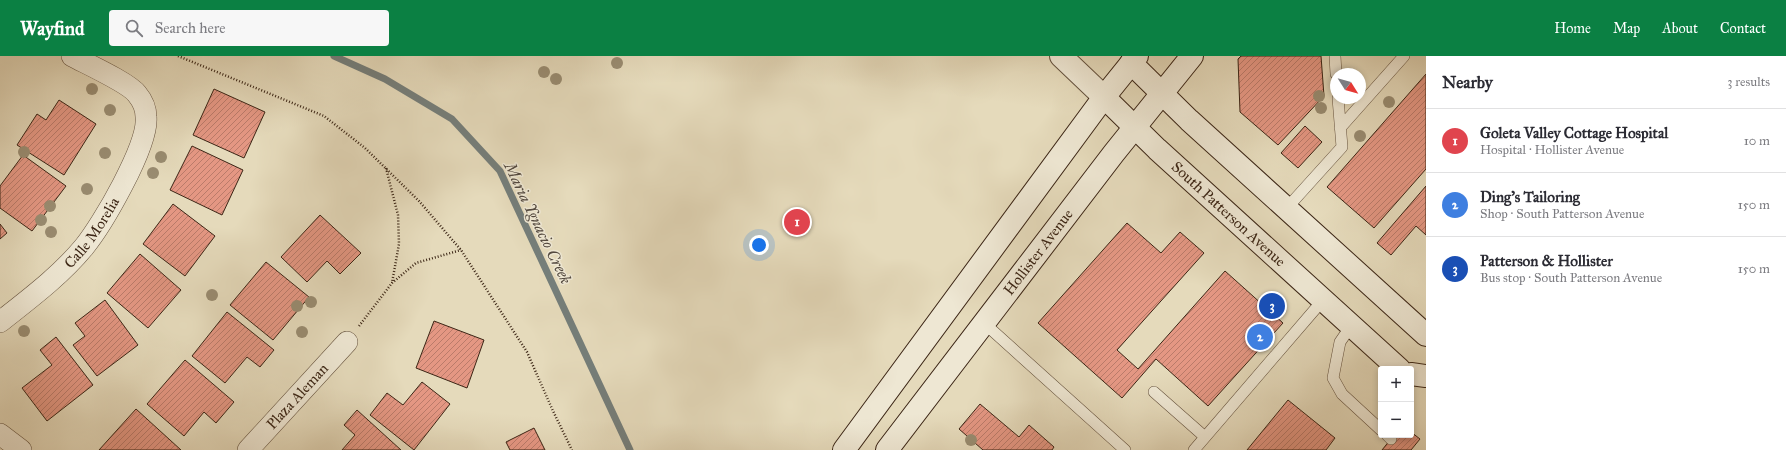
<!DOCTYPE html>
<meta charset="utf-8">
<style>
body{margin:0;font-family:"IM FELL Great Primer",serif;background:#f7f7f7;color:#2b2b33}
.controls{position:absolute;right:12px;bottom:12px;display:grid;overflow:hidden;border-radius:4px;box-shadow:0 2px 6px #0003}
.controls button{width:36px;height:36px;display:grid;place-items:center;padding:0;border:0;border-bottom:1px solid #e1e1e2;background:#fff;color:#2b2b33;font:20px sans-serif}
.compass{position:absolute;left:1330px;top:12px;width:36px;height:36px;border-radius:50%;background:#fff;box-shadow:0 2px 6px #0003;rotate:127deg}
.you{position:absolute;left:759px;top:189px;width:14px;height:14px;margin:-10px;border:3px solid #fff;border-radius:50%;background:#1a73e8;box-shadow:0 0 0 6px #1a73e833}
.badge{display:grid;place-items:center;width:26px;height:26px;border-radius:50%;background:#0b8043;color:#fff;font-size:13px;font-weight:700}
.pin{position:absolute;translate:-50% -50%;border:2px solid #fff;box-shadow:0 1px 4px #0006}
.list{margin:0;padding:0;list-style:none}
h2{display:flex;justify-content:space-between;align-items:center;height:52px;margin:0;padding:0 16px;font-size:17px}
h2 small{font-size:13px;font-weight:400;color:#7c7c81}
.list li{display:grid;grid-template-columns:26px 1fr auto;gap:12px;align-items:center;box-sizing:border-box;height:64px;padding:0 16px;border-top:1px solid #e1e1e2}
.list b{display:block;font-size:15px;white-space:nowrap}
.list p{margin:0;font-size:13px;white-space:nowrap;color:#7c7c81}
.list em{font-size:13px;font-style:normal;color:#7c7c81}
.icon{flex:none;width:22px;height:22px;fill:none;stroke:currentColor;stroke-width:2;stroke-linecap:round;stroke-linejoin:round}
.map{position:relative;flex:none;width:1426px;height:394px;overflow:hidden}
header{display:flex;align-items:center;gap:24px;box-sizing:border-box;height:56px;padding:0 20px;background:#0b8043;color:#fff}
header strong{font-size:19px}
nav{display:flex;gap:22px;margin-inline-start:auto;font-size:14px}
.search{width:280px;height:36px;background:#f7f7f7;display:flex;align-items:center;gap:10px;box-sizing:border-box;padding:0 14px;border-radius:4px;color:#7c7c81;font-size:15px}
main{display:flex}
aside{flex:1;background:#fff}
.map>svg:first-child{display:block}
</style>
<header>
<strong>Wayfind</strong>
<div class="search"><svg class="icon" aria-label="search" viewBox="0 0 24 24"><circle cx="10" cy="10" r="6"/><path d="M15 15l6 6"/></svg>Search here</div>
<nav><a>Home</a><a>Map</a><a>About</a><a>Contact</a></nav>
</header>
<main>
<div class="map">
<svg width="1426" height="394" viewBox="0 0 1426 394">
<defs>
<pattern id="building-hatch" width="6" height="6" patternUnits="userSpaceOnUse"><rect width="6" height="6" fill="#e49783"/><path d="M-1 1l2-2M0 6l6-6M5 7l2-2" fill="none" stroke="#ba7b6a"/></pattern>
</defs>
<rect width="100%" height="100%" fill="#e5dabb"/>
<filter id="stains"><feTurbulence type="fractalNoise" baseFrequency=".005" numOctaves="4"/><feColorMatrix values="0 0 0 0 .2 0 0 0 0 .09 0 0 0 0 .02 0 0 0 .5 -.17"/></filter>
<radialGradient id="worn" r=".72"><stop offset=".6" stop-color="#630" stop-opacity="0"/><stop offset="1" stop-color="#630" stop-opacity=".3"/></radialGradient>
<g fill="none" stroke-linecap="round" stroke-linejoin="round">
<path stroke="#757e7a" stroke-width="7" d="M334,0L385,23L452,63L500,115L630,394"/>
</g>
<path fill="url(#building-hatch)" stroke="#3c2616" d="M1241,0H1321L1324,40L1278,89L1240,56L1238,3Z
M1426,18V113L1374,172L1327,131Z
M214,33L265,56L244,102L193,79Z
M59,44L96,68L64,119L17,89L37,58L46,64Z
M1305,70L1322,86L1298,112L1281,97Z
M192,90L243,114L222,159L170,134Z
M23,99L66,130L32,175L0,152V130Z
M1426,130V179L1416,170L1391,199L1377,187Z
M173,148L215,180L185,220L143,188Z
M320,159L361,197L340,218L327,205L307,226L281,201Z
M1127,167L1161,197L1180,176L1204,197L1117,294L1138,313L1225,215L1283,267L1208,350L1156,303L1122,342L1038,267Z
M0,168L7,177L0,183Z
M140,198L181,234L148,272L107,237Z
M266,206L309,241L273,284L230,249Z
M105,244L138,289L97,320L73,289L85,280L75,267Z
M227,256L274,294L260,311L247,301L225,327L192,300Z
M434,265L484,284L467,332L416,312Z
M56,281L93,329L47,365L22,332L52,309L40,294Z
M185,304L234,346L216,367L204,356L184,380L147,348Z
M422,326L450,348L414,394L370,359L387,337L403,349Z
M1288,344L1335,382L1326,394H1247Z
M980,348L1019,381L1029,369L1054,391L1052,394H983L959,373Z
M136,353L181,394H99Z
M357,354L401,394H342L355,379L344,369Z
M534,372L545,394H510L506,386Z
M1411,376L1420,383L1411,394H1382L1394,379H1411Z"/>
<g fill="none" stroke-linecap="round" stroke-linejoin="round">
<defs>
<path id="service" d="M1335,0L1336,18
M1340,72L1404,0
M1286,153L1342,91L1338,42
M984,267L1125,394
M1351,270L1340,286L1333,322L1342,338L1381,374
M1154,336L1205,381
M1387,379L1391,383
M1194,394L1323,244"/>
<g id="minor">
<path id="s1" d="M0,266C29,243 60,220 84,191C102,169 149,89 146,61C146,53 142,44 137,38C129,27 87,8 72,0"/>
<path d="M0,378L21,394"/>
<path id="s2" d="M248,394L347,286"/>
</g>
<path id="tertiary" d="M1061,0L1104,41"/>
<g id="secondary">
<path d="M1131,7L1189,64L1426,279"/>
<path id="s3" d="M1104,41L1157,93L1399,313"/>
<path d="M1411,318L1426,320"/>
<path d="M844,394L1104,41L1137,0"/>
<path id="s4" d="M887,394L1114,97L1192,0"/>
</g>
</defs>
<use href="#service" stroke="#66533f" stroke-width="12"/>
<use href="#minor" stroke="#66533f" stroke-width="22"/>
<use href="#tertiary" stroke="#66533f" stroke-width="24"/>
<use href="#secondary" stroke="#3c2616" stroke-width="24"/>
<path stroke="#3c2616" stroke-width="2.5" stroke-dasharray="1 2" stroke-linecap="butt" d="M178,0L324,60L365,92L419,145L461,194L527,296L553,355L572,394
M386,112L398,159L399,188L392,227
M359,270L392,227L416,207L461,194"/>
<use href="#service" stroke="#eee7d3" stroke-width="11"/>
<use href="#minor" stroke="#eee7d3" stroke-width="21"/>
<use href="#tertiary" stroke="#eee7d3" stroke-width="22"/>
<use href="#secondary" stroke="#eee7d3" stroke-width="22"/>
</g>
<g fill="#998c71">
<circle cx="617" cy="7" r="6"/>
<circle cx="544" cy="16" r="6"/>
<circle cx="556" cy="23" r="6"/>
<circle cx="92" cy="33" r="6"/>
<circle cx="1319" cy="40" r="6"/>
<circle cx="1389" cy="46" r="6"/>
<circle cx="1321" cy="52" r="6"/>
<circle cx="110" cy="54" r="6"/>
<circle cx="1360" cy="80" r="6"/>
<circle cx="24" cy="96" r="6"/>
<circle cx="105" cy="97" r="6"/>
<circle cx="161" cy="101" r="6"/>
<circle cx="153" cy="117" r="6"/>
<circle cx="87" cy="133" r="6"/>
<circle cx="50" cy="150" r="6"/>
<circle cx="41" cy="164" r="6"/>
<circle cx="51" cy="176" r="6"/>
<circle cx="212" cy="239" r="6"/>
<circle cx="311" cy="246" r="6"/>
<circle cx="297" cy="250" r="6"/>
<circle cx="24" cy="275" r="6"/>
<circle cx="302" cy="276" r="6"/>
<circle cx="971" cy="384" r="6"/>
</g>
<g text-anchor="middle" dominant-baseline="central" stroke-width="3" stroke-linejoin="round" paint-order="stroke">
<g font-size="15" fill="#3c2616" stroke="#eee7d3">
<text stroke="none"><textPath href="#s3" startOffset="171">South Patterson Avenue</textPath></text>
<text stroke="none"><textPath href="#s1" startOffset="129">Calle Morelia</textPath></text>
<text stroke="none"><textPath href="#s4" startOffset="249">Hollister Avenue</textPath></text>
<text stroke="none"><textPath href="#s2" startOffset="73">Plaza Aleman</textPath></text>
</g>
<g font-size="16" font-style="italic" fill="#544a40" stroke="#eee7d3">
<text transform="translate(538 167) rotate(64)">Maria Ygnacio Creek</text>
</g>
</g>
<rect width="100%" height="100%" filter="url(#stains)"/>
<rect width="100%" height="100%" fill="url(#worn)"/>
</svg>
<div class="controls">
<button>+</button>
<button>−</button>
</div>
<svg class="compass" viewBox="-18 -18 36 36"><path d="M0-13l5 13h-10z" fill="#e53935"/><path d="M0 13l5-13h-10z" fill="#7c7c81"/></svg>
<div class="you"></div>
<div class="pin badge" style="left:797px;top:166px;background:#e0444e">1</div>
<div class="pin badge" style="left:1260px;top:281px;background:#3f7fe0">2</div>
<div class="pin badge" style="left:1272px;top:250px;background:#1a4fb4">3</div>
</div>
<aside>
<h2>Nearby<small>3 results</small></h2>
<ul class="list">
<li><span class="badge" style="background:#e0444e">1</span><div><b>Goleta Valley Cottage Hospital</b><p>Hospital · Hollister Avenue</p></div><em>10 m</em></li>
<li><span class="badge" style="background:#3f7fe0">2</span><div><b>Ding's Tailoring</b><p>Shop · South Patterson Avenue</p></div><em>150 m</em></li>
<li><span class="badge" style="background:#1a4fb4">3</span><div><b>Patterson &amp; Hollister</b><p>Bus stop · South Patterson Avenue</p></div><em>150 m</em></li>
</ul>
</aside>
</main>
